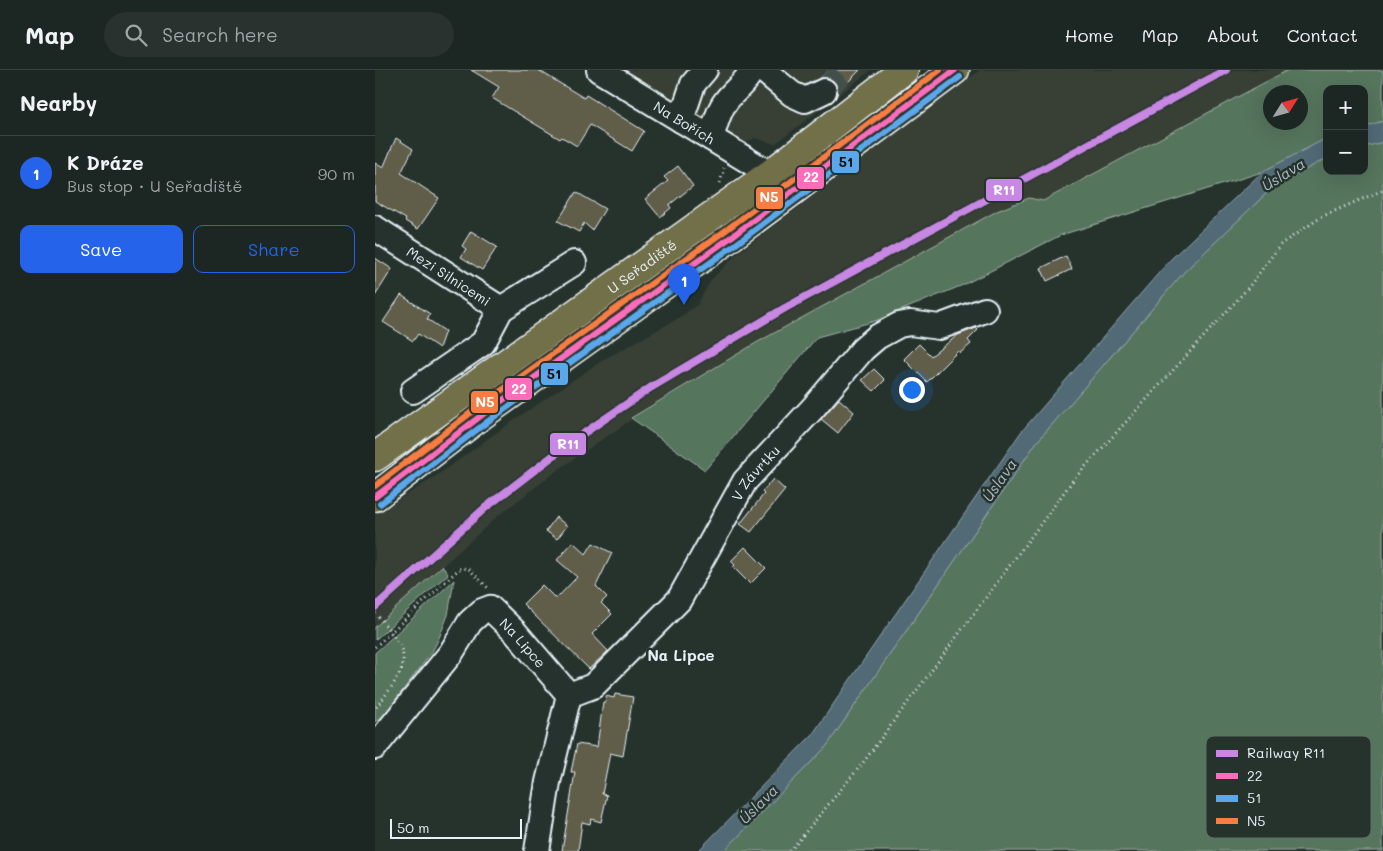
<!DOCTYPE html>
<meta charset="utf-8">
<style>
body{margin:0;font-family:Mali,sans-serif;background:#29322f;color:#f1f3f6}
.controls{position:absolute;right:15px;top:15px;display:grid;overflow:hidden;border-radius:10px;box-shadow:0 5px 20px #0002}
.controls button{width:45px;height:45px;display:grid;place-items:center;padding:0;border:0;border-bottom:1px solid #3a4340;background:#1c2622;color:#f1f3f6;font:25px sans-serif}
.compass{position:absolute;left:888px;top:15px;width:45px;height:45px;border-radius:50%;background:#1c2622;box-shadow:0 5px 20px #0002;rotate:53deg}
.scale{position:absolute;left:15px;bottom:12px;width:132px;box-sizing:border-box;padding-left:5px;border:2px solid #e8f1f8;border-top:0;font-size:14px;line-height:18px;white-space:nowrap;color:#e8f1f8;-webkit-text-stroke:4px #26332d;paint-order:stroke}
.you{position:absolute;left:536px;top:319px;width:18px;height:18px;margin:-12px;border:4px solid #fff;border-radius:50%;background:#1a73e8;box-shadow:0 0 0 8px #1a73e833}
.badge{display:grid;place-items:center;width:32px;height:32px;border-radius:50%;background:#2563eb;color:#fff;font-size:16px;font-weight:700}
.pin{position:absolute;translate:-50% -41px;filter:drop-shadow(0 1px 2px #0008)}
.pin::after{content:'';position:absolute;top:26px;width:18px;height:15px;background:inherit;clip-path:polygon(0 0,100% 0,50% 100%)}
.list{margin:0;padding:0;list-style:none}
h2{display:flex;justify-content:space-between;align-items:center;height:65px;margin:0;padding:0 20px;font-size:21px}
h2 small{font-size:16px;font-weight:400;color:#a0a5a5}
.list li{display:grid;grid-template-columns:32px 1fr auto;gap:15px;align-items:center;box-sizing:border-box;height:75px;padding:0 20px;border-top:1px solid #3a4340}
.list b{display:block;font-size:19px;white-space:nowrap}
.list p{margin:0;font-size:16px;white-space:nowrap;color:#a0a5a5}
.list em{font-size:16px;font-style:normal;color:#a0a5a5}
.actions{display:flex;gap:10px;padding:15px 20px}
.actions a{flex:1;padding:11px 0;border:1px solid #2563eb;border-radius:10px;text-align:center;font-size:18px;color:#2563eb}
.actions .main{background:#2563eb;color:#fff}
.icon{flex:none;width:28px;height:28px;fill:none;stroke:currentColor;stroke-width:2;stroke-linecap:round;stroke-linejoin:round}
.map{position:relative;flex:none;width:1008px;height:781px;overflow:hidden}
header{display:flex;align-items:center;gap:30px;box-sizing:border-box;height:70px;padding:0 25px;background:#1c2622;border-bottom:1px solid #3a4340}
header strong{font-size:24px}
nav{display:flex;gap:28px;margin-inline-start:auto;font-size:18px}
.search{width:350px;height:45px;background:#29322f;display:flex;align-items:center;gap:12px;box-sizing:border-box;padding:0 18px;border-radius:28px;color:#a0a5a5;font-size:19px}
main{display:flex}
aside{flex:1;background:#1c2622}
.map>svg:first-child{display:block}
</style>
<header>
<strong>Map</strong>
<div class="search"><svg class="icon" aria-label="search" viewBox="0 0 24 24"><circle cx="10" cy="10" r="6"/><path d="M15 15l6 6"/></svg>Search here</div>
<nav><a>Home</a><a>Map</a><a>About</a><a>Contact</a></nav>
</header>
<main>
<aside>
<h2>Nearby<small></small></h2>
<ul class="list">
<li><span class="badge">1</span><div><b>K Dráze</b><p>Bus stop · U Seřadiště</p></div><em>90 m</em></li>
</ul>
<div class="actions"><a class="main">Save</a><a>Share</a></div>
</aside>
<div class="map">
<svg width="1008" height="781" viewBox="0 0 1008 781">
<rect width="100%" height="100%" fill="#26332d"/>
<filter id="ink" filterUnits="userSpaceOnUse"><feTurbulence type="fractalNoise" baseFrequency=".02" numOctaves="2"/><feDisplacementMap in="SourceGraphic" scale="10" xChannelSelector="R" yChannelSelector="G"/><feConvolveMatrix kernelMatrix="1 2 1 2 8 2 1 2 1" color-interpolation-filters="sRGB"/></filter>
<g filter="url(#ink)">
<path fill="#384036" d="M238,0H496L400,74L380,68L363,76Z
M605,0H913L668,131L653,128L294,324L184,399L124,445L0,557V444L57,409L135,353L228,290L304,248L322,235L336,210L362,184Z"/>
<path fill="#56745d" stroke="#9fb2aa" fill-rule="evenodd" d="M913,0H1008V51L989,57V19H952V68L887,102L686,165L588,215L500,251L442,267L330,400L256,348L381,273L622,141L654,128L668,131ZM896,22H926V52H896Z
M1008,72V781H349L451,677L661,373L809,202L898,117L952,88V101H989V77Z
M67,496L73,504L0,570V557Z
M79,510L73,545L64,568L57,582L9,645L0,652V583Z"/>
<path fill="#516b76" stroke="#8da1aa" d="M1008,51V72L989,77V57Z
M952,68V88L898,117L809,202L661,373L451,677L349,781H323L437,665L646,362L795,190L887,102Z"/>
<path fill="#615d4a" stroke="#e8f1f8" d="M96,0H163L209,28L211,25L269,61L257,81L215,55L202,76L187,67L185,69L117,28L124,17Z
M453,0H485L462,23V16L457,10L445,8Z
M21,68L38,79L26,103L64,128L43,159L30,151L31,149L0,131V93L8,98Z
M303,96L318,116L294,135L296,138L285,147L270,129L293,111L289,107Z
M201,122L230,139L217,160L209,153L204,162L183,151Z
M96,161L122,177L107,200L86,187L91,179L87,176Z
M691,186L697,199L672,211L666,198Z
M0,188L17,199L0,226Z
M26,225L55,244L52,249L70,261L64,278L43,264L38,271L8,252Z
M601,258L603,260L593,270L596,274L585,283L583,281L552,312L529,289L544,274L556,286L583,265Z
M499,299L510,310L499,321L487,310Z
M464,329L479,342L463,363L446,349Z
M398,409L410,420L376,462L365,454L389,424L387,422Z
M181,447L192,456L182,469L171,461Z
M198,472L211,484L218,473L237,483L221,516L232,527L226,533L237,544L217,564L233,581L214,599L148,534L167,515L181,529L202,507L182,490Z
M370,477L391,498L375,514L358,497L360,495L356,491Z
M240,624L258,627L248,686L235,683L227,724L232,725L226,752L216,749L215,754L207,752L203,781H187L200,702H196L202,674L222,677L228,632H230L231,626L239,628Z"/>
<g fill="none" stroke-linecap="round" stroke-linejoin="round">
<path stroke="#43504b" stroke-width="24" stroke-dasharray="24 12" stroke-linecap="butt" d="M449,21L469,0"/>
<defs>
<g id="minor">
<path id="s1" d="M224,0L395,104"/>
<path d="M388,0L417,24L430,30L449,21"/>
<path d="M306,50L318,14L330,0"/>
<path d="M336,68C340,56 343,41 351,31C359,20 371,13 377,0"/>
<path id="s2" d="M0,158L126,239L199,193"/>
<path d="M38,321L108,273L126,239"/>
<path id="s3" d="M194,625L218,616L304,530L370,411L438,338L488,279L502,267L524,255L535,253L564,257L610,240"/>
<path id="s4" d="M0,677L76,583L95,552L107,541L115,538L140,562L194,625L173,712L162,781"/>
</g>
<g id="major">
<path id="s5" d="M0,387L395,104L529,0"/>
<path d="M0,427L107,345L352,170L580,0"/>
</g>
</defs>
<use href="#minor" stroke="#e8f1f8" stroke-width="28"/>
<use href="#major" stroke="#e8f1f8" stroke-width="31"/>
<path stroke="#e8f1f8" stroke-width="3" stroke-dasharray="1 4" stroke-linecap="butt" d="M345,113L349,98
M0,543C40,588 35,593 0,639
M0,577L84,499L93,498L113,518
M415,781L487,694L699,409L873,218L906,174L948,146L1008,120"/>
<use href="#minor" stroke="#26332d" stroke-width="24"/>
<use href="#major" stroke="#726f4a" stroke-width="28"/>
<defs>
<path id="bus-1" d="M0,427L107,345L352,170L580,0"/>
<path id="bus-2" d="M5,434L112,352L357,177L585,7"/>
<path id="bus-3" d="M0,416L102,338L347,163L565,0"/>
</defs>
<use href="#bus-1" stroke="#26332d" stroke-width="10"/>
<use href="#bus-2" stroke="#26332d" stroke-width="10"/>
<use href="#bus-3" stroke="#26332d" stroke-width="10"/>
<use href="#bus-1" stroke="#fb6dba" stroke-width="6"/>
<use href="#bus-2" stroke="#5aa8eb" stroke-width="6"/>
<use href="#bus-3" stroke="#f77d43" stroke-width="6"/>
<defs>
<path id="rail-1" d="M0,537L110,438L196,372L275,318L410,238L851,0"/>
</defs>
<use href="#rail-1" stroke="#26332d" stroke-width="11"/>
<use href="#rail-1" stroke="#c787e3" stroke-width="8"/>
</g>
</g>
<g text-anchor="middle" dominant-baseline="central" stroke-width="5" stroke-linejoin="round" paint-order="stroke">
<g font-size="14" fill="#e8f1f8" stroke="#26332d">
<text stroke="none"><textPath href="#s1" startOffset="100">Na Bořích</textPath></text>
<text stroke="none"><textPath href="#s5" startOffset="328">U Seřadiště</textPath></text>
<text stroke="none"><textPath href="#s2" startOffset="88">Mezi Silnicemi</textPath></text>
<text stroke="none"><textPath href="#s3" startOffset="296">V Závrtku</textPath></text>
<text stroke="none"><textPath href="#s4" startOffset="230">Na Lipce</textPath></text>
</g>
<g font-size="15" font-style="italic" fill="#acbbc4" stroke="#26332d">
<text transform="translate(908 104) rotate(-32)">Úslava</text>
<text transform="translate(624 410) rotate(-55)">Úslava</text>
<text transform="translate(383 734) rotate(-45)">Úslava</text>
</g>
<g font-size="15" font-weight="bold" fill="#e8f1f8" stroke="#26332d">
<text x="306" y="585">Na Lipce</text>
</g>
</g>
<rect x="831" y="666" width="165" height="102" rx="8" fill="#26332d" stroke="#606c6a" stroke-width="1"/>
<rect x="841" y="680" width="22" height="7" fill="#c787e3"/>
<rect x="841" y="703" width="22" height="6" fill="#fb6dba"/>
<rect x="841" y="725" width="22" height="7" fill="#5aa8eb"/>
<rect x="841" y="748" width="22" height="6" fill="#f77d43"/>
<g font-size="14" fill="#e8f1f8">
<text x="872" y="688">Railway R11</text>
<text x="872" y="711">22</text>
<text x="872" y="733">51</text>
<text x="872" y="756">N5</text>
</g>
<g stroke="#26332d" stroke-width="2">
<rect x="456" y="80" width="29" height="24" rx="5" fill="#5aa8eb"/>
<rect x="421" y="96" width="29" height="24" rx="5" fill="#fb6dba"/>
<rect x="610" y="108" width="38" height="24" rx="5" fill="#c787e3"/>
<rect x="380" y="116" width="29" height="24" rx="5" fill="#f77d43"/>
<rect x="165" y="292" width="29" height="24" rx="5" fill="#5aa8eb"/>
<rect x="129" y="307" width="29" height="24" rx="5" fill="#fb6dba"/>
<rect x="95" y="320" width="29" height="24" rx="5" fill="#f77d43"/>
<rect x="174" y="362" width="38" height="24" rx="5" fill="#c787e3"/>
</g>
<g font-size="14" text-anchor="middle" font-weight="bold" fill="#fff">
<text x="436" y="112">22</text>
<text x="629" y="125">R11</text>
<text x="394" y="132">N5</text>
<text x="144" y="324">22</text>
<text x="110" y="337">N5</text>
<text x="193" y="379">R11</text>
</g>
<g font-size="14" text-anchor="middle" font-weight="bold" fill="#111">
<text x="471" y="97">51</text>
<text x="179" y="309">51</text>
</g>
</svg>
<div class="controls">
<button>+</button>
<button>−</button>
</div>
<svg class="compass" viewBox="-18 -18 36 36"><path d="M0-13l5 13h-10z" fill="#e53935"/><path d="M0 13l5-13h-10z" fill="#a0a5a5"/></svg>
<div class="scale">50 m</div>
<div class="you"></div>
<div class="pin badge" style="left:309px;top:235px">1</div>
</div>
</main>
